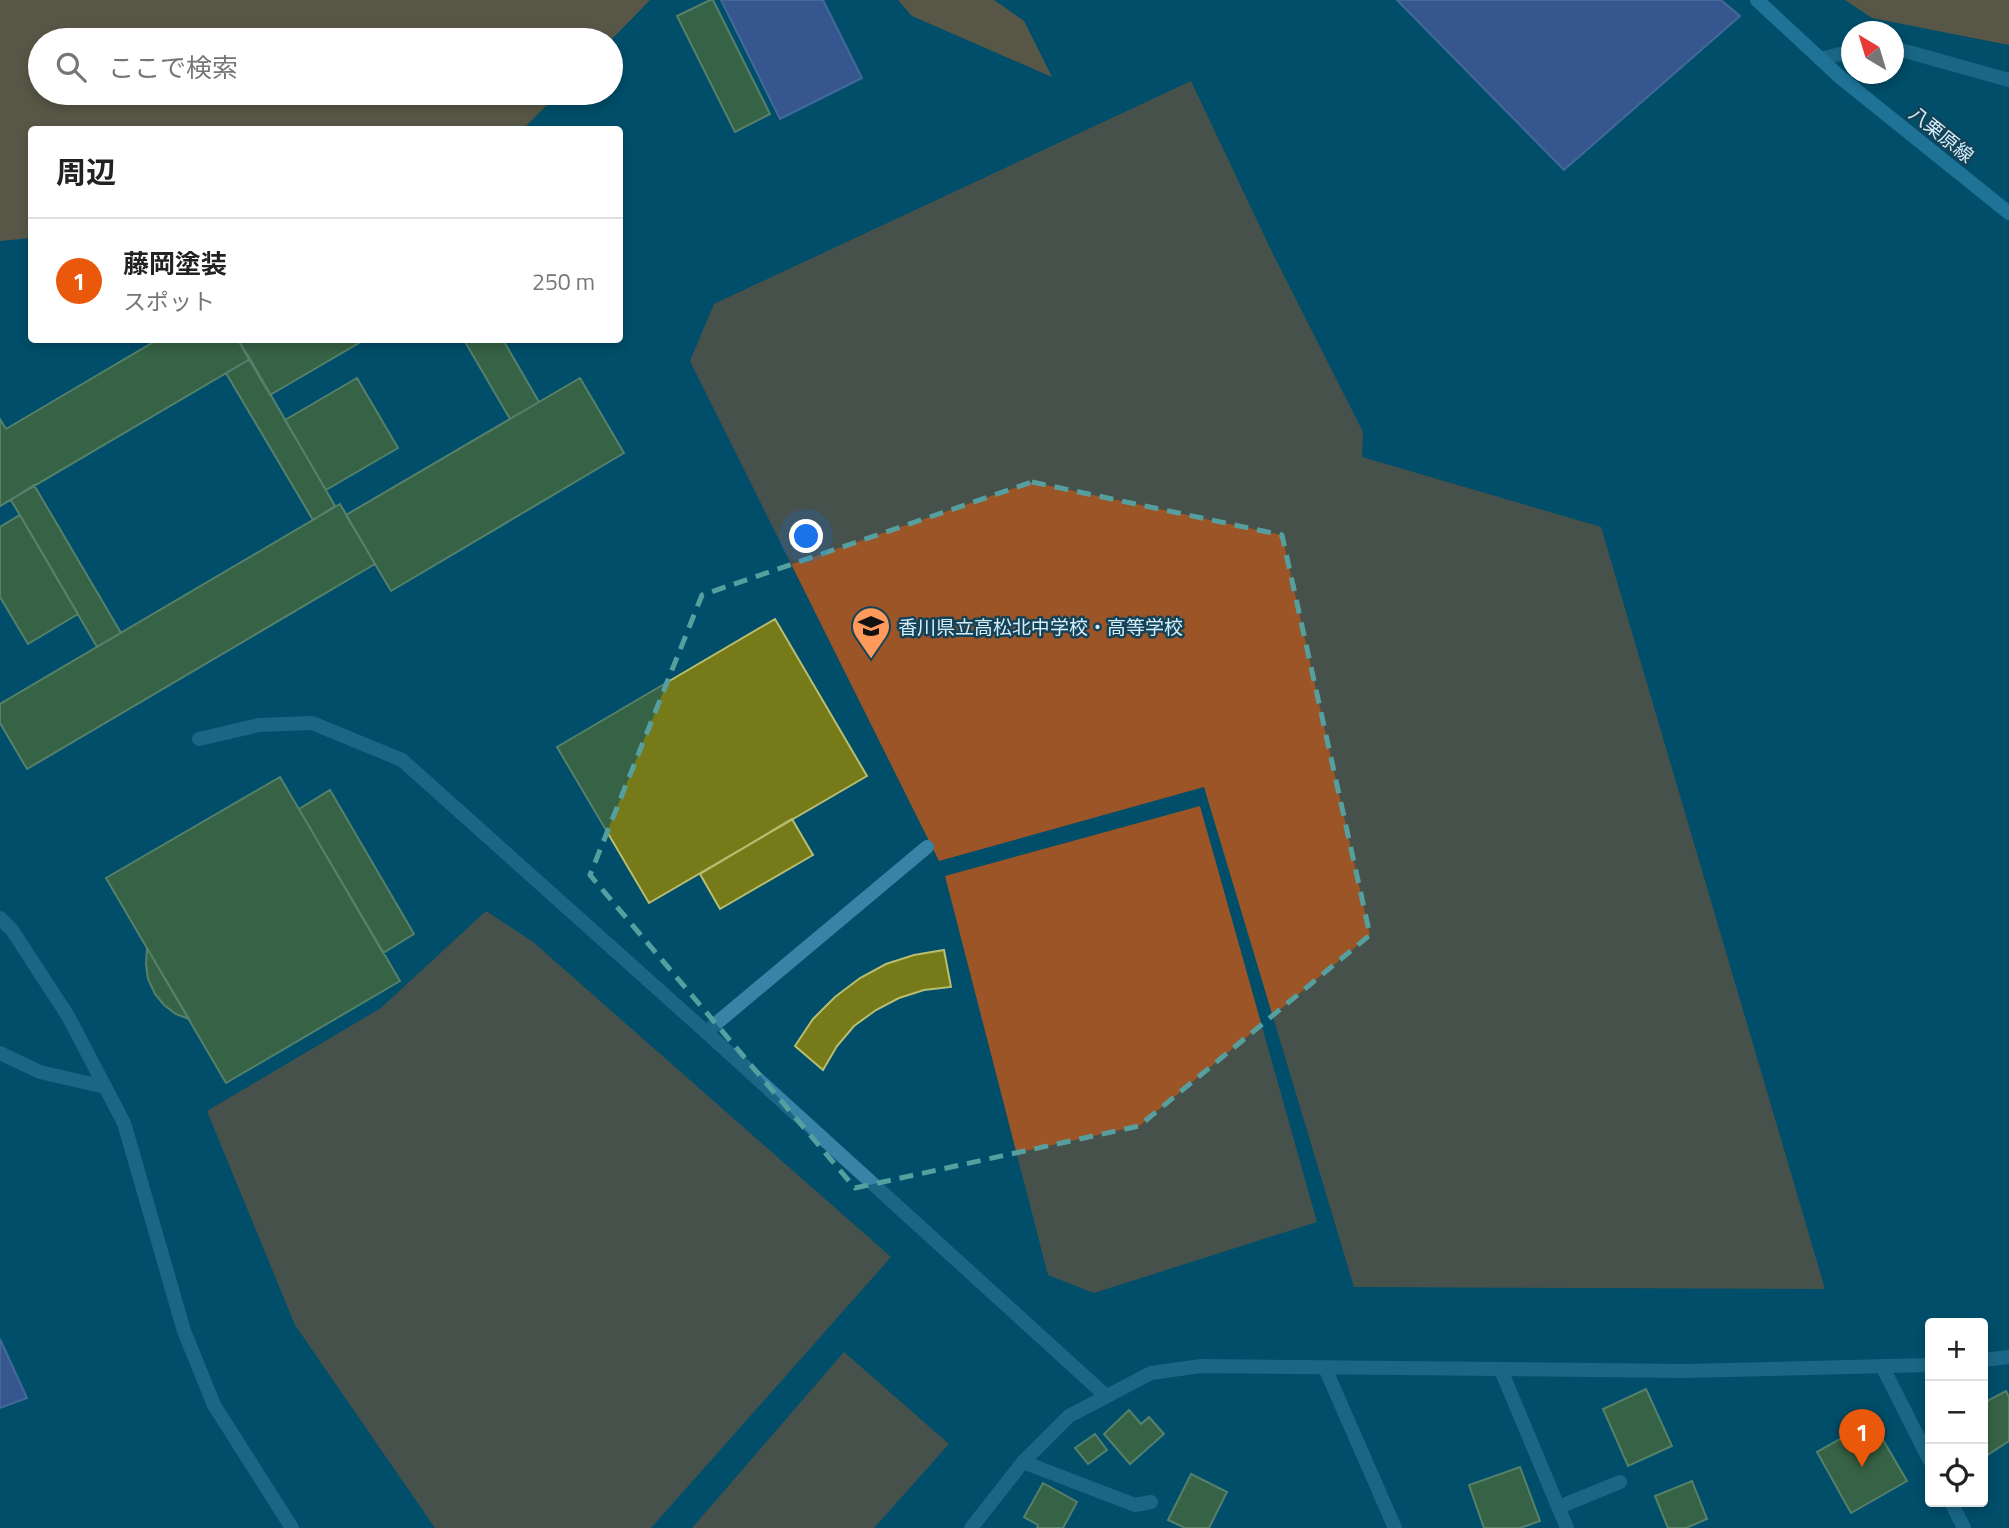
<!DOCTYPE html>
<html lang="ja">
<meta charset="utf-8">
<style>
body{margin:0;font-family:"Titillium Web","Noto Sans JP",sans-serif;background:#f6f6f6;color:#222}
.controls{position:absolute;right:21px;bottom:21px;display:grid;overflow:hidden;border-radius:7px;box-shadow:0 4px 10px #0003}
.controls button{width:63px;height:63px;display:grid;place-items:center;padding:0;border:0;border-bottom:2px solid #e0e0e0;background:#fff;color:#222;font:35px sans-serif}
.compass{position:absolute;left:1841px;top:21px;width:63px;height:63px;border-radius:50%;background:#fff;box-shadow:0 4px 10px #0003;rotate:322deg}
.you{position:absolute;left:807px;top:537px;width:24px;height:24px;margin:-18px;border:5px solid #fff;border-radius:50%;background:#1a73e8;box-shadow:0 0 0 10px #1a73e833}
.badge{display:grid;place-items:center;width:46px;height:46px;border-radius:50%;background:#ea580c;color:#fff;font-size:23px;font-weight:700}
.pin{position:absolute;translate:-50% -58px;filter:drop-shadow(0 2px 4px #0008)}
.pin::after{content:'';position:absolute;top:37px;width:24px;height:21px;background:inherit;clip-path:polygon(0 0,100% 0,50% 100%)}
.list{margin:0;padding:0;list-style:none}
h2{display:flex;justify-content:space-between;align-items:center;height:91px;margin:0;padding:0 28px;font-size:30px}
h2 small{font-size:23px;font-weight:400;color:#767676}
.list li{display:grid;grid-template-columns:46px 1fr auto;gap:21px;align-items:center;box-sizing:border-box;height:126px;padding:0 28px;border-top:2px solid #e0e0e0}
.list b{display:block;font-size:26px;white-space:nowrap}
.list p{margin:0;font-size:23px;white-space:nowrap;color:#767676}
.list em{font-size:23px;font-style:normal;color:#767676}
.icon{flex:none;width:38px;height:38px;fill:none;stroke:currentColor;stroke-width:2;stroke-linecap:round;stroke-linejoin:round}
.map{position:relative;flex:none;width:2009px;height:1528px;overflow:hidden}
.search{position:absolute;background:#fff;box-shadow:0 4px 10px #0003;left:28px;top:28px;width:595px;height:77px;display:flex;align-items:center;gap:18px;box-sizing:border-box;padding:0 24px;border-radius:38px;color:#767676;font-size:26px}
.panel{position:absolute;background:#fff;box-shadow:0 4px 10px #0003;left:28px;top:126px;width:595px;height:217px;border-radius:7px}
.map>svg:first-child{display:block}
</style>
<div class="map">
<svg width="2009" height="1528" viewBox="0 0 2009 1528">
<rect width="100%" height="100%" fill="#014e6a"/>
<path fill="#9b5526" d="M1191,81L1270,248L1363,432L1362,457L1601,527L1825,1289L1354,1287L1204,787L939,861L690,361L714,304Z
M1200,806L1317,1222L1094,1293L1048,1275L945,876Z
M486,911L533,942L891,1257L651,1528H435L295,1325L207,1111L381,1008Z
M844,1352L949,1444L874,1528H692Z"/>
<path fill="#c1631d" d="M0,0H650L611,40H40V93H559L523,129L32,130L31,238L0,241Z
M898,0H994L1024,21L1052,77L912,16Z
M1845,0H2009V45L1872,18Z"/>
<path fill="#7660bf" stroke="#938bd1" stroke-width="2" d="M721,0H823L862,78L780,119Z
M1397,0H1721L1740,16L1564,170Z
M0,1339L27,1398L0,1408Z"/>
<path fill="#777a19" stroke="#b8bd6f" stroke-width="2" d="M710,0H713L770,114L735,132L677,16Z
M157,340H238L250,359L0,506V419L6,429Z
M244,340H364L270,395L239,342Z
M464,340H503L539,402L510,419Z
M250,359L335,506L313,520L226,373Z
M357,378L398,448L326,490L285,420Z
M580,378L624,453L391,591L346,515Z
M34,485L121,633L97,647L11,500Z
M340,504L375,564L27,769L0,723V704Z
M20,515L78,614L28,644L0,597V527Z
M775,619L867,776L649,903L557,747Z
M280,777L400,981L226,1083L106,878Z
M330,790L414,934L383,953L299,809Z
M792,819L813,855L720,909L700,874Z
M147,948L189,1019L176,1014L164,1005L155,994L148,979L146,964Z
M944,950L951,987L924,990L899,998L876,1010L854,1026L837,1046L823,1070L795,1046L813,1019L835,997L860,978L886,964L914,955Z
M1646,1389L1672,1446L1628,1466L1603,1409Z
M2006,1391L2009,1397V1441L1983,1458V1403Z
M1129,1410L1141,1424L1149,1417L1164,1434L1130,1464L1104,1434Z
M1872,1421L1907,1481L1851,1513L1817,1452Z
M1095,1434L1107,1450L1088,1464L1075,1448Z
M1520,1467L1540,1521L1520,1528H1484L1469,1485Z
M1191,1474L1227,1492L1209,1528H1185L1168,1520Z
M1692,1481L1707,1519L1686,1528H1668L1655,1496Z
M1043,1483L1077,1502L1063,1528H1037L1038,1525L1024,1517Z"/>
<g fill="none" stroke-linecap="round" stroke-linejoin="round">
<path stroke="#3884a7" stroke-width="14" d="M1023,1462L1135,1505L1151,1502
M1559,1507L1620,1482"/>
<path stroke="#3884a7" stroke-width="14" d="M1894,48L2009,80
M1820,59L1852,51
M199,739L259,725L312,723L402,760L706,1032L1105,1395
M0,918L12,930L68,1016L124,1123L184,1331L214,1405L292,1528
M706,1032L927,847
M0,1053L40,1072L105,1087
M1882,1366L1930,1461
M1325,1368L1395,1528
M1501,1370L1567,1528
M1951,1502L1964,1528"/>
<path stroke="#3884a7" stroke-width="14" d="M1983,1360L2009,1357
M971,1528L1023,1462L1069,1416L1151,1373L1201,1366L1686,1371L1930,1365"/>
<path stroke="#41a1cd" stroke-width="14" d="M1757,0L1841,78L2009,213"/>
</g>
<path d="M0 0H2009V1528H0ZM1032,482L1282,535L1370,935L1139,1126L855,1188L590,875L702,595Z" fill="#014e6a" fill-opacity=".55" fill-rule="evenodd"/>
<path fill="none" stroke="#55a09f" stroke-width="5" stroke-dasharray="14 9" stroke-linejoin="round" d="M1032,482L1282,535L1370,935L1139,1126L855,1188L590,875L702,595Z"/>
<defs>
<symbol id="school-pin" viewBox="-11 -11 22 30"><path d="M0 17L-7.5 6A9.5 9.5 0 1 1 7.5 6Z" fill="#ff9a5b" stroke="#144257"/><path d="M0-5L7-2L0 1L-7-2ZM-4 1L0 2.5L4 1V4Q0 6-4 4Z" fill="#111"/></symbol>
</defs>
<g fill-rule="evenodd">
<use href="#school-pin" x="849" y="604" width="44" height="60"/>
</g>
<g text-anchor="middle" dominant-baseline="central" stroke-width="5" stroke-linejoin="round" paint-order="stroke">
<g font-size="19" fill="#d6eefa" stroke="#144257">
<text transform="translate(1942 134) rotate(39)">八栗原線</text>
</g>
<g font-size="19" fill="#d6eefa" stroke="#144257" text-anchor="start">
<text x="898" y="626">香川県立高松北中学校・高等学校</text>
</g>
</g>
</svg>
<div class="controls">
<button>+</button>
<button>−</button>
<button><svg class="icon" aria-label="locate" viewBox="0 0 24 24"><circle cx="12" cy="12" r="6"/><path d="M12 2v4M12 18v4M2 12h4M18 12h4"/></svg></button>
</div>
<svg class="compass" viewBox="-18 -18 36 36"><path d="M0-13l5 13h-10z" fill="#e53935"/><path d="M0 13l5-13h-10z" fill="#767676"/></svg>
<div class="you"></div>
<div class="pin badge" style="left:1862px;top:1467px">1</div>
<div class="search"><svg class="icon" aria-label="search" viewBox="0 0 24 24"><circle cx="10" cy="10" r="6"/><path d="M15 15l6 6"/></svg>ここで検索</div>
<section class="panel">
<h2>周辺<small></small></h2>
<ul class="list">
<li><span class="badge">1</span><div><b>藤岡塗装</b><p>スポット</p></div><em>250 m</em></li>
</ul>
</section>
</div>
